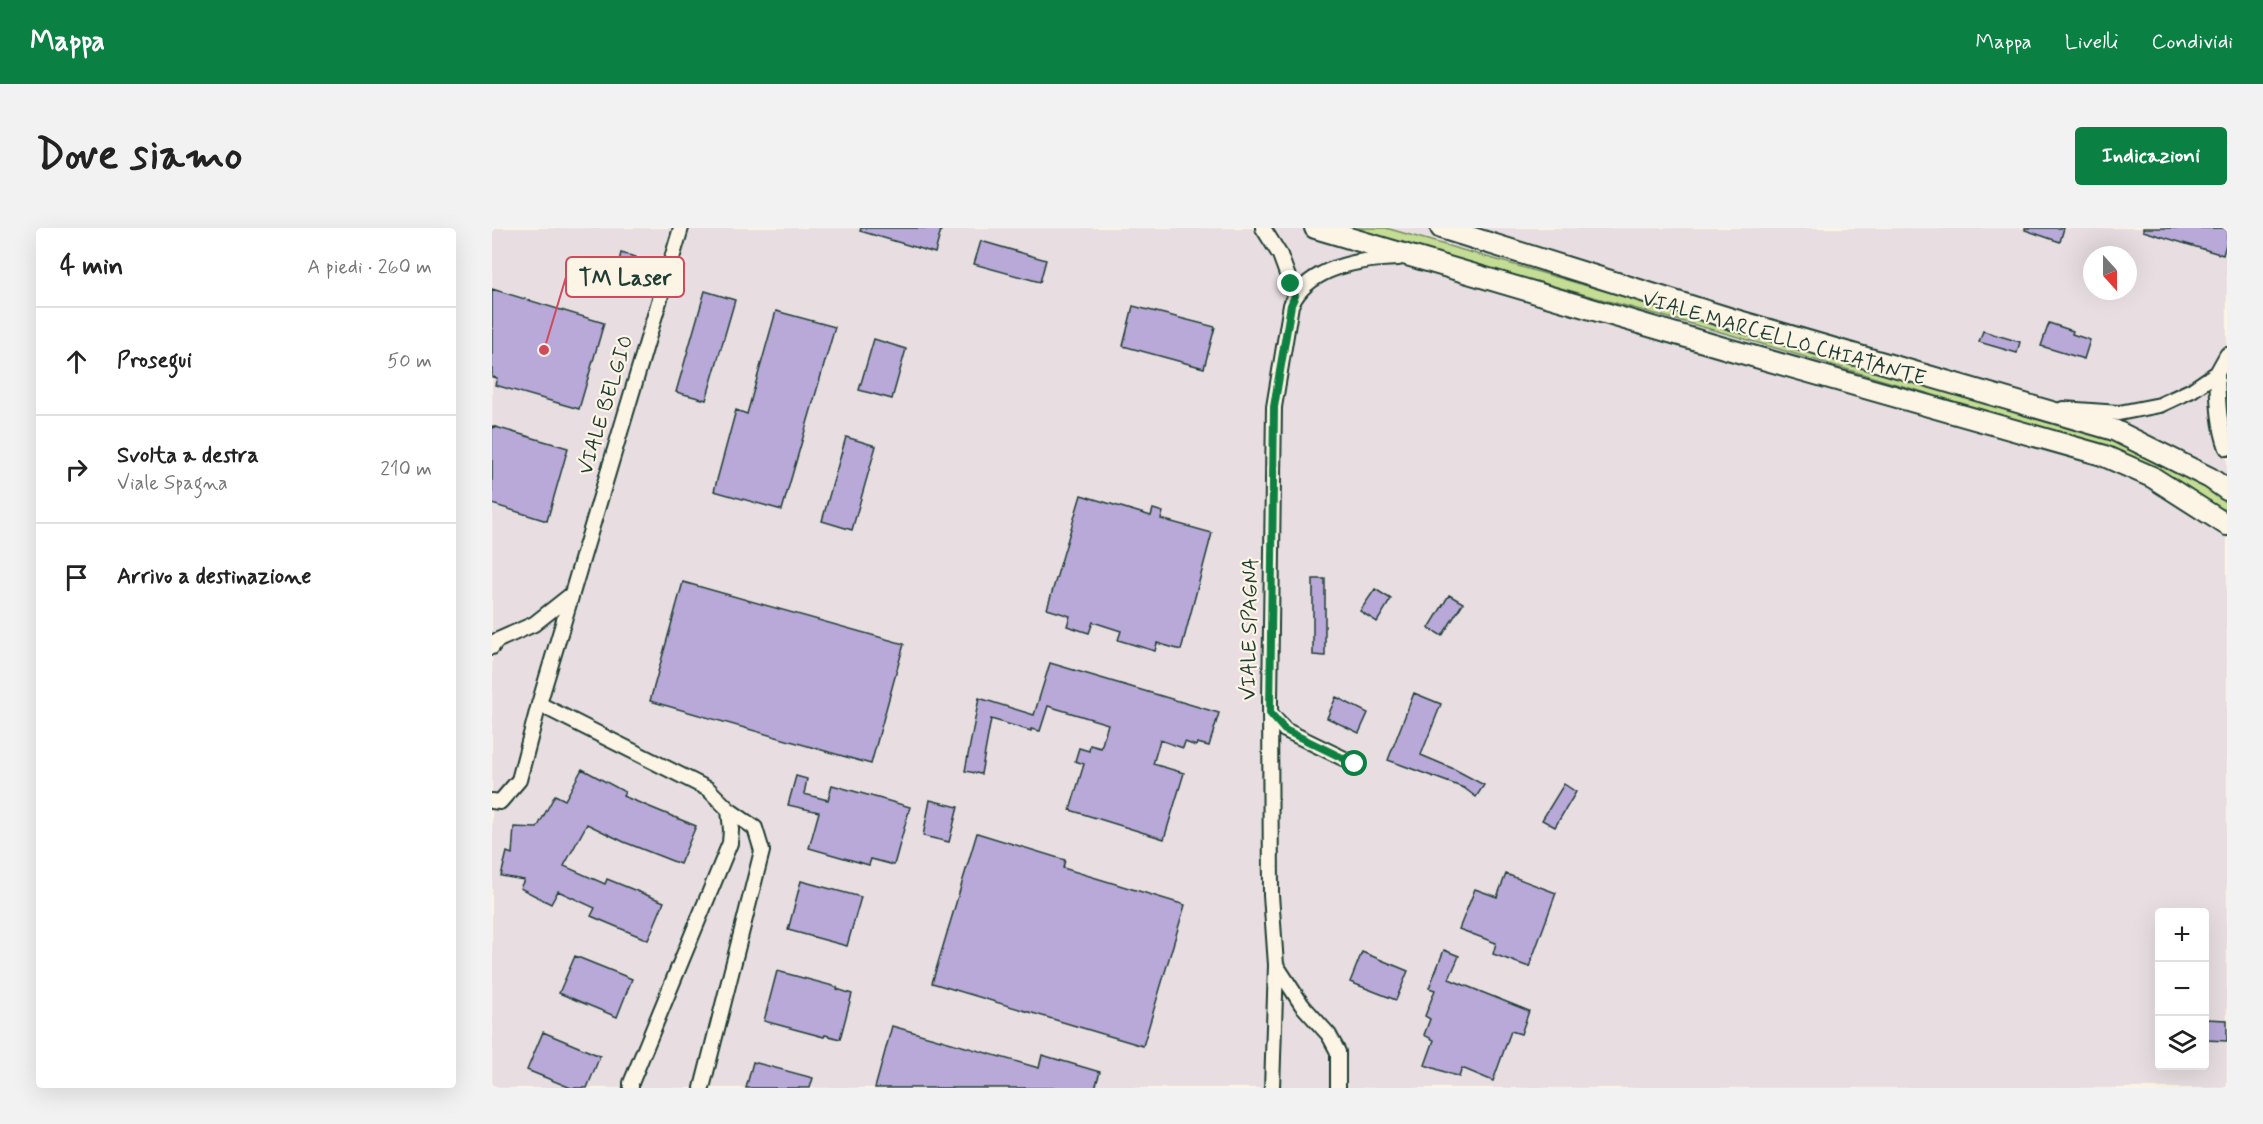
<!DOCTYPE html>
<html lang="it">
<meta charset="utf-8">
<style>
body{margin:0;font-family:Mynerve,sans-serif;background:#f2f2f2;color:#222}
.controls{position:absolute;right:18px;bottom:18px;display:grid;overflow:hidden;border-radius:6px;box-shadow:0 6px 24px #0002}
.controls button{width:54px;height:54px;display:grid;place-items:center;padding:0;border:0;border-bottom:2px solid #e0e0e0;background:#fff;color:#222;font:30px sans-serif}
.compass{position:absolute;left:1591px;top:18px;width:54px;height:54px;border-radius:50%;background:#fff;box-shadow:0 6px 24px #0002;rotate:159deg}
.stop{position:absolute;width:18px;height:18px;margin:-14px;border:4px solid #0b8043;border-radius:50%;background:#fff}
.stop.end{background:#0b8043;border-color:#fff;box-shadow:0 2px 6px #0008}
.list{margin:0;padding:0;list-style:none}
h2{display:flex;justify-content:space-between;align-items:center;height:78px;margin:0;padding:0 24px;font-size:26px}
h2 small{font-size:20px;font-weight:400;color:#767676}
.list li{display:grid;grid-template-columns:39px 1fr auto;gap:18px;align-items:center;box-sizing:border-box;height:108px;padding:0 24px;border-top:2px solid #e0e0e0}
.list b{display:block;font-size:22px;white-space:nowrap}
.list p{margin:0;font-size:20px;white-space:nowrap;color:#767676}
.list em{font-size:20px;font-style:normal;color:#767676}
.icon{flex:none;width:33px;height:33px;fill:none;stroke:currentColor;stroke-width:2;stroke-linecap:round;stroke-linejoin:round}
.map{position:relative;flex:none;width:1735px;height:860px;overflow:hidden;border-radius:6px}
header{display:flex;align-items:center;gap:36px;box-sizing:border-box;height:84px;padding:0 30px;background:#0b8043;color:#fff}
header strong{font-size:28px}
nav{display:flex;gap:33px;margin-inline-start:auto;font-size:21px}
.intro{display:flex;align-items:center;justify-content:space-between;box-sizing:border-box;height:144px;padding:0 36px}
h1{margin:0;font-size:42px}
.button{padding:15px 27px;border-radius:6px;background:#0b8043;color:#fff;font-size:21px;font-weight:700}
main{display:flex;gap:36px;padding:0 36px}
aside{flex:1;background:#fff;border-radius:6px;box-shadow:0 6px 24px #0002}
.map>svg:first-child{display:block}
</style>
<header>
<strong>Mappa</strong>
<nav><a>Mappa</a><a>Livelli</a><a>Condividi</a></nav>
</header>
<div class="intro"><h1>Dove siamo</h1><a class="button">Indicazioni</a></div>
<main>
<aside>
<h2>4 min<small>A piedi · 260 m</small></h2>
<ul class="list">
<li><svg class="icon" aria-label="ahead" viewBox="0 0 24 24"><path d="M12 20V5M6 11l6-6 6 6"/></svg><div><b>Prosegui</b></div><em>50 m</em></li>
<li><svg class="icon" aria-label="right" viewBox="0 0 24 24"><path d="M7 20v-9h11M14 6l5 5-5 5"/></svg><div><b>Svolta a destra</b><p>Viale Spagna</p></div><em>210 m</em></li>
<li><svg class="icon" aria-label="arrive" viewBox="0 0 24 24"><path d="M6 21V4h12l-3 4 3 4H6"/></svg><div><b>Arrivo a destinazione</b></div></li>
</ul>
</aside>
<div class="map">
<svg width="1735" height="860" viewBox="0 0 1735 860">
<rect width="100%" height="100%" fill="#fcf5e5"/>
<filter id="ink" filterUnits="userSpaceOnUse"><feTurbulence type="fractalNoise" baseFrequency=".0167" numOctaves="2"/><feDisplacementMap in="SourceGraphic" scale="12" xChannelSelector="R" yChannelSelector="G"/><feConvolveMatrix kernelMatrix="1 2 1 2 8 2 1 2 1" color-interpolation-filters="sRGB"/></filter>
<g filter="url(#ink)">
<path fill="#e8dee1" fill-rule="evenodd" d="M0,0H1735V860H10L0,857ZM1600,27H1636V63H1600ZM1668,684H1712V838H1668Z"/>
<path fill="#c4dc93" stroke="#728c64" stroke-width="1.5" d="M851,0H894L1589,200C1641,218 1689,242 1735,271V284L1667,243L1586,210L1236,106Z"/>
<path fill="#b8a9d9" stroke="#1f3d34" stroke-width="1.5" d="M369,0H443L449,2L443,25L368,3Z
M1533,0H1572L1568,14L1533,2Z
M1651,0H1735V13L1731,27L1651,3Z
M489,13L554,32L548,54L482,36Z
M129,25L144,29L140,46L125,42Z
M0,61L112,95L87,181L3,157L5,150L0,149Z
M213,63L243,72L214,172L184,164Z
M641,78L723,99L712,140L631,118Z
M284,83L343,99L290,282L222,263L244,182L255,186Z
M1557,95L1581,103L1580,106L1598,112L1592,131L1549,118Z
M1491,103L1528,114L1525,125L1487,114Z
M382,111L414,121L400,171L367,162Z
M0,198L76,220L55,293L0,276Z
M354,209L384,218L360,302L330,293Z
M589,267L659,288L661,281L671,284L669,291L720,305L689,422L665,415L663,423L626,412L629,403L601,394L597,405L575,398L578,388L555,381Z
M821,351H833V428L821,427Z
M191,354L412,416L379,536L158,473Z
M883,361L899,371L885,394L868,383Z
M957,367L971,375L950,408L937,400Z
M558,435L727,485L717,518L705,515L704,518L693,514L691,520L668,512L661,536L692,545L672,611L578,582L592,536L583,533L587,520L597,523L598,517L609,520L616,496L556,478L548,503L539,501V503L499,491L489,546L473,543L487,470L542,487Z
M922,465L949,476L929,527L962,541L992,557L984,569L972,560L896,532Z
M844,469L876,485L867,505L835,490Z
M90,541L133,564L131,568L204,598L188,636L132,614L95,596L72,638L113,656L115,651L172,674L156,712L99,688L103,680L66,663L59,676L28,660L32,652L9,648L15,624L20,626L22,599L45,600L63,567L73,572Z
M304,548L315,551L312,566L336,572L340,557L418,579L402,637L379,631L377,637L317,620L327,584L296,577Z
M1072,556L1084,564L1063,599L1050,592Z
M438,572L466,579L457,614L431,608Z
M485,605L573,632L571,640L693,677L651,818L440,755Z
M1014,646L1064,665L1037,739L1001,726L1004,715L967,701L983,661L1005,669Z
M309,653L369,669L355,718L296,702Z
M952,722L967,728L957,751L1037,783L1029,806L1019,803L1001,853L970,840L967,849L933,837L942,812L932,807L938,791L933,788L943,762L937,760Z
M870,724L916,743L904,772L858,754Z
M83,728L140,751L125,789L67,765Z
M285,743L345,759V761L360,766L348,811L333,807L332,809L272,793Z
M1713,791L1735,792V813L1713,812Z
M400,798L547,840L550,827L608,844L603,860H383Z
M51,804L108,828L95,860H79L35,842Z
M261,834L321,850L318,860H254Z"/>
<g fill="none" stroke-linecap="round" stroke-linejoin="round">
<defs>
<path id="street" d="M771,0L788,27L803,68
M1725,145C1726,171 1726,195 1735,220
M1571,181L1627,185L1668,177L1700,162L1725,145L1735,127
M0,419L4,413L42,396L80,366
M47,476L216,561L237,582L263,600L270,623L210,860
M778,485L793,502L863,536
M0,573L8,574L27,552L47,476L189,0
M784,737L810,777L837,807L846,824V860
M139,860V855L238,615L239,602L237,582
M780,860L784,737L779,667L778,472L782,179L799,77C817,38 869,31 907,30"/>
<path id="secondary" d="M823,0L1232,120L1610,227L1660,249L1735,297
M949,0L1240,91L1622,202L1718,250L1735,262"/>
</defs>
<use href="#street" stroke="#1f3d34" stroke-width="18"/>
<use href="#secondary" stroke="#1f3d34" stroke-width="24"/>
<use href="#street" stroke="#fcf5e5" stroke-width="14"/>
<use href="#secondary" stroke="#fcf5e5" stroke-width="20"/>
</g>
</g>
<g fill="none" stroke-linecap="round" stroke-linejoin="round" filter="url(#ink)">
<path stroke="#0b8043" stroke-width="8" d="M799,56L803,68L799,77L782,179L778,485L793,502L863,536"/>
</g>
<g text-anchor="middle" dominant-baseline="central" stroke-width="4.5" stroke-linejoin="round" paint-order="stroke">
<g font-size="21" fill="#1f3d34" stroke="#fcf5e5">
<text transform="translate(1292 111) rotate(16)">VIALE MARCELLO CHIATANTE</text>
<text transform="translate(114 177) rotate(-73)">VIALE BELGIO</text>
<text transform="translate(758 401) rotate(-89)">VIALE SPAGNA</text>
</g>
</g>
<path fill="none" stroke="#d1495b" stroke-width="2" d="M52 122L74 49"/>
<circle fill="#d1495b" stroke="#fcf5e5" stroke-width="2" cx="52" cy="122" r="6"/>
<rect fill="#fcf5e5" stroke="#d1495b" stroke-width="2" x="74" y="29" width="118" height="40" rx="6"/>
<g font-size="22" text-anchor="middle" font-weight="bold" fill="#1f3d34">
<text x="133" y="57">TM Laser</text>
</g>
</svg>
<div class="controls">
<button>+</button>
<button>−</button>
<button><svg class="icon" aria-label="layers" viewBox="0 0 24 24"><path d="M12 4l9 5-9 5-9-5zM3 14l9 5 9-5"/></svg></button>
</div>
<svg class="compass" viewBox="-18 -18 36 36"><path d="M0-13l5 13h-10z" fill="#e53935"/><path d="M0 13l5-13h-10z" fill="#767676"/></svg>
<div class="stop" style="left:863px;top:536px"></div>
<div class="stop end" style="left:799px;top:56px"></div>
</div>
</main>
